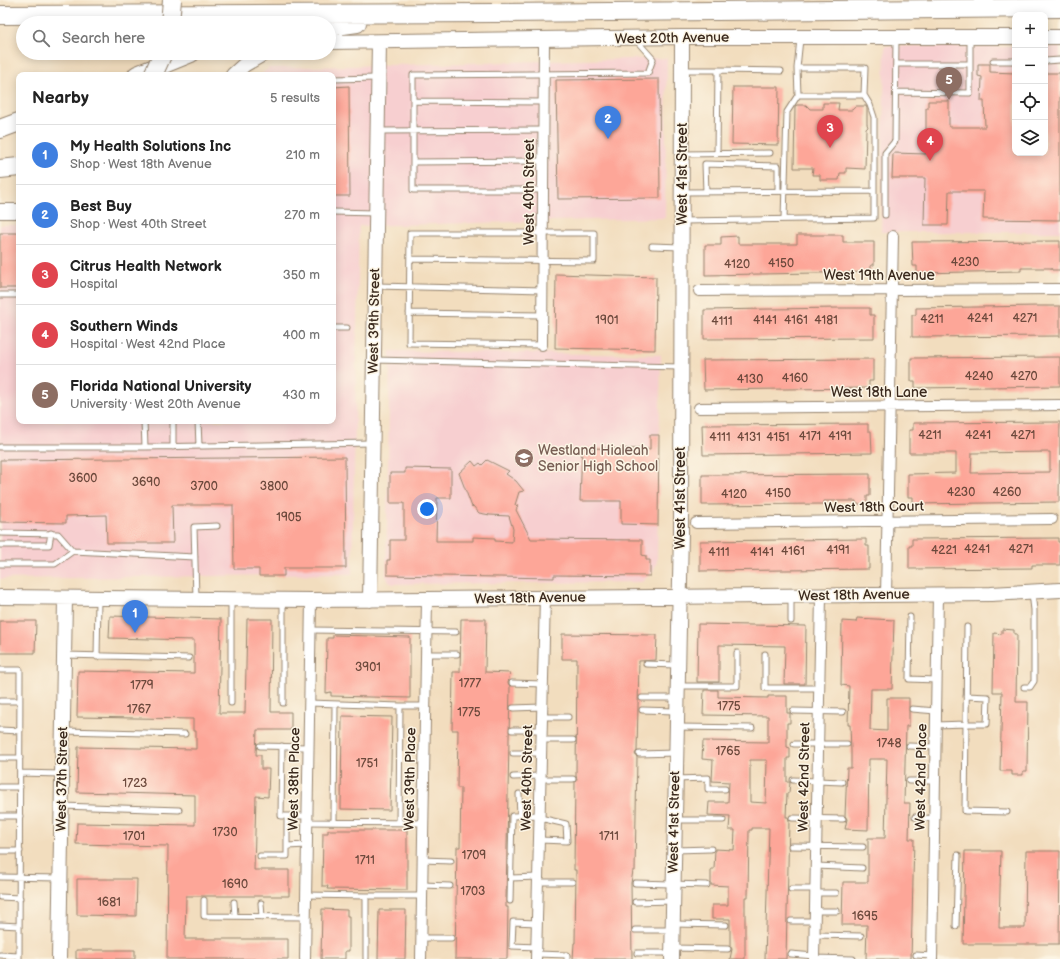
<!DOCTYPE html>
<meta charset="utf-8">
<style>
body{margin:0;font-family:"Balsamiq Sans",sans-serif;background:#f2f2f2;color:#222}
.controls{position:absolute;right:12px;top:12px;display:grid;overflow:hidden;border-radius:8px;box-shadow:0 2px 10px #0003}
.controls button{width:36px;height:36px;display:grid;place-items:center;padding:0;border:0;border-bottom:1px solid #e0e0e0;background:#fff;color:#222;font:20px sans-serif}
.you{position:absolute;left:427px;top:509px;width:14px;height:14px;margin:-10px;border:3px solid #fff;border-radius:50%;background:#1a73e8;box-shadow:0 0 0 6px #1a73e833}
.badge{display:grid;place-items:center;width:26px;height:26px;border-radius:50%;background:#c8321e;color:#fff;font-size:13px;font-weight:700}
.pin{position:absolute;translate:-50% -33px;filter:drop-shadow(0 1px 2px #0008)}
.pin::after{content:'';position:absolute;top:21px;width:14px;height:12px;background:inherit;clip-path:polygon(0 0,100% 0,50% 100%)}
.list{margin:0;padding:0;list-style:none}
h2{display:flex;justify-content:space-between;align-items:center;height:52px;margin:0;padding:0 16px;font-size:17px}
h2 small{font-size:13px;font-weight:400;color:#767676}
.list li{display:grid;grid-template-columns:26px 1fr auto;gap:12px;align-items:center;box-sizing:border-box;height:60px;padding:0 16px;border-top:1px solid #e0e0e0}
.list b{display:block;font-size:15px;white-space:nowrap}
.list p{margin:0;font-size:13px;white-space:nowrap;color:#767676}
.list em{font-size:13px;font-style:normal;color:#767676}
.icon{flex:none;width:22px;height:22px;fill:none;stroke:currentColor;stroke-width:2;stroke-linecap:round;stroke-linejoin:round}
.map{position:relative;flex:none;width:1060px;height:959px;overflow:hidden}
.search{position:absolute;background:#fff;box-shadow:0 2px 10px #0003;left:16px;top:16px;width:320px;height:44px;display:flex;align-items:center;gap:10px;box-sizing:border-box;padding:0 14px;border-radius:22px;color:#767676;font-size:15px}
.panel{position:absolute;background:#fff;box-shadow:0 2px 10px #0003;left:16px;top:72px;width:320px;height:352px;border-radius:8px}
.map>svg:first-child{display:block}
</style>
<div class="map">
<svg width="1060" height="959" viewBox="0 0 1060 959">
<rect width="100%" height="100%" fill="#fcf5e5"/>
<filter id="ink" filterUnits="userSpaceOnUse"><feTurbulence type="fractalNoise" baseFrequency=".025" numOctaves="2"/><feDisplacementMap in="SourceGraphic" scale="8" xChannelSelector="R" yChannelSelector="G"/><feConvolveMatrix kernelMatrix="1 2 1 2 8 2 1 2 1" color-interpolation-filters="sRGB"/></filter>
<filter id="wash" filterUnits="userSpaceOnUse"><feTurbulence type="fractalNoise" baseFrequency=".012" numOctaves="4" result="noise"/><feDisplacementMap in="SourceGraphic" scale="16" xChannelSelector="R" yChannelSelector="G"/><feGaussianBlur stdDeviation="0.9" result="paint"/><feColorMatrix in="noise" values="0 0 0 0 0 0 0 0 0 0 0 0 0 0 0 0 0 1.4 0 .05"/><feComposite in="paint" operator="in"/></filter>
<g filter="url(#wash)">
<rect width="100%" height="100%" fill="#f2ddbe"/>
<path fill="#f7cfd0" d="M885,46L1015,47V153H1045V47H1060V232H881Z
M667,58L665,218L359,226L352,574L0,579V225H19V421H333V75H260L269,68Z
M390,351L661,355L657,562L653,572L642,582L393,584L389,582L386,576Z"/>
<g id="blocks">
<path fill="#fda698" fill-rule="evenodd" d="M978,64H990V72L1015,73V153H1045V73H1060V220L983,219L984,191H949L948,225H924L925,178H892L893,153L926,154V108H928V101H949V127H985L984,101H981L982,77L978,76Z
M659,79L660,198L558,199L556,80Z
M349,86L350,196H333V87Z
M733,87H779L778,145L732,144Z
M823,103H839L838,110H852L856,106H866L867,108V124L868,127L866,129L865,169L846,168V173H840L839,180H820V175H812L813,168H794L795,106L797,105H806L810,109H823Z
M0,233H19V288H0Z
M797,235H843V242H874V265H871V272L705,275V245H721V237L738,236V244H797Z
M1060,241V270H1052L1051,268H1021V271L917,273V266H913L912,242Z
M556,274L656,277L655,350L555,348Z
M1039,306H1060V336L912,337V315H916V308Z
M839,308H870V315H874V338L704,339V310Z
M1060,357V386L915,388V381H911V358Z
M873,359V381H869V388L704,390L703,360Z
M1060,422L1059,502L913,504V497H908V474L956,473V453H909V430H913V423ZM1050,452V472L971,473L972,453Z
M868,424V431H871L872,453L703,455L702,425Z
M650,435H659L658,525L621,524V501H580L582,448L650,449Z
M345,457L346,568H284V576H259V569H234L233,505H172L173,543H107L106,515L66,516V523L0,522V460Z
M487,460L509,471L506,474L516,481L524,491L519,492L515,505L518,506L516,510L531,539L642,540V555L646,556V560H650V576L554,575V578L387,575V560H390V540H404V503H390V473H405V468L451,469V498H437L436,541H473V537L495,538V541L512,542L513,529L509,516L490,515L479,513L473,506L472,507L459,473L472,461L476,466L480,463L482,465Z
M870,474V496H867V504H856V501H824V504L702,505V475Z
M1058,538V542H1060V565H1032V568L909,569V546H912V539Z
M866,539V546H869V569L700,571V541Z
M110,616L221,619L219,713H245L247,619H272L271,712H291V730H257L256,755H261V769H269L268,797L256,796L254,870H289V896H186L185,939H288V959H167L168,846L76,844L77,823L195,825V795L77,792L78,747L196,749V731H193V719L77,717L78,671L194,673V640L109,638Z
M857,618L894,620L892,689H871L870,730L887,731V698H909V726H906L904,803H910L909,839H914L911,959H866L867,925H842L843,882H868V838H885L887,759H869L868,830L845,829L847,819L845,816L847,768H851V751L850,725H848L849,686L841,685L842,621L856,622Z
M461,619H486L485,672L510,673L508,683L510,686L506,901V907H508L507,959H455L457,847H460L461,788H457L458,730H452L453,672H460Z
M0,621H36L35,653H0Z
M698,624L806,626L805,684H784L785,646L719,645V682H697Z
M1002,629L1014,630V634H1017L1016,702H1028L1027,771H1023V775H1012V771H1000L1002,692H993L994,633L1002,634Z
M562,634L657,635L656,660L639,661L637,751L635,754L637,757L635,871H633L631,883L632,959H573L574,943H575L576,870H574L575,782L577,779L576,776L577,659H562Z
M333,635L410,637V698L331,696V692L326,693L327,638H333Z
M704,690H718V697L768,698V696H787V713H790V723H787V747L790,748V758H787V782H790L789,793H787L786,817H788L789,820L786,959H765L769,828H752V830H749L748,897H745V959H730L732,949L730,946V919H712V905H728V886L711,885V869H714L715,849L734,850L735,830H729L730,816L708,815L709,802H728L729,782L712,781L713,760L702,759L703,741L768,742V716L703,715ZM750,760H767L766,803L750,802Z
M342,716L392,717L390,810L341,809Z
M328,830H407V890L327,889L328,886H322L323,833H328Z
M965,851H1001L999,928H1025L1026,851H1060L1059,944H963Z
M77,879H137L136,916L77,915Z
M322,909L347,910V916H349V951H345V959H321Z
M379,910H406L405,959H378Z
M76,950H135V959H76Z"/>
</g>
</g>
<g filter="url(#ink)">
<use href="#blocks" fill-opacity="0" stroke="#96846e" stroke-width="1"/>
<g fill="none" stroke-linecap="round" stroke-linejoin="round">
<defs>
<path id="lane" d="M993,61H1015
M1045,61L1060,60
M896,64H970
M797,68L800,39
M682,70H718L717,154
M718,70L781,71
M333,79L377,78
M896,92L970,93V38
M864,95H798L797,68H865L864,95L870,105L874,117V191
M414,101L544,102
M378,131L544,130
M683,154L770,153
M413,162L544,161
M543,190H413V75L648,73L653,59L636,40
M683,192L874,191V218L683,221
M706,192L705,164L778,166V191
M333,212L376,213
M885,215V153L895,141L896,38
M784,219L787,112L798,95
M652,246L681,247
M410,259L594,261V233H410L409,343L542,345
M376,286L543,290
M0,295H19
M409,313L543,315
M333,328H347
M374,360L680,367
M198,421L199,446
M0,447H145L144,421
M145,447L371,443
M173,447V421
M0,533L58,534L73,551
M0,545H49L51,533
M0,564H55L73,551L195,557
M196,598L194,527L217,526
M283,601V703
M910,617L909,679L936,680
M791,621V597
M311,630L456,632
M426,654H457
M765,654V688H819
M65,655L189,658
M97,657L98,600
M646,664L676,665
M0,670H20L19,959
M512,683L543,684
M678,686H737V653
M1024,687H1030L1034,681V610L1032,593
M966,696L988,697L987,724H966L967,627
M642,698H676
M0,701H20
M231,703V601
M309,703L400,706
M513,708L542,707
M912,709L936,711
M642,710L675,711
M793,711L843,712
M542,717H568
M936,725L966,724L965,811L1007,812
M677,727L752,728
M0,730L20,731
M512,730H542
M64,731L185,734
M541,740H573
M794,744H847
M260,746L309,747
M282,746L281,816H308
M909,746L935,747
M513,753H541
M639,754L675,753
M0,758H20
M20,773L61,774
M513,777L541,776
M541,779H573
M676,779L708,778V789H725
M793,780L842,782
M909,781H935
M0,787H20
M519,794L520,815
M62,806L179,810
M0,816H20
M915,817L934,819
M792,818L843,819
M675,820H723
M307,822L423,823
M334,822L335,704
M399,823L400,706H425
M539,840L567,841L566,824L540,818
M287,846L307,845
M791,846L863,847
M675,850L711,849
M0,851H20
M260,856H287V816
M422,860L451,861
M816,866L862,868
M0,877L59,878
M511,878L538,877
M538,882H572
M635,883L707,885
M422,885L450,886
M791,889H816
M816,893H836
M306,895L366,896V959
M366,896H422
M0,897L20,898
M204,900V916L306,917
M510,901L512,816L540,815
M234,902L235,916
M635,902L672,901
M261,903L262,917
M815,911H837
M791,921H815
M674,924L726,925
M0,925L19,926
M956,926L958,855
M635,930H671
M815,935L861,936
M421,938H451
M537,947L512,946L513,922L537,923
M673,948L728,949
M637,953H671
M537,954L567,955V959
M791,954L814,956
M0,955L19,956
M916,955L932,956
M814,958L853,959"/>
<path id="street" d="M699,291L1060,289
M542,345L544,40
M699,408L1060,405
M696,523L1052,519
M886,595L893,236
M305,959L311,600
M421,959L427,599
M536,959L545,598
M814,959L821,596
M932,959L938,595"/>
<path id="secondary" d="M1045,37H1060
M329,42L682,37H1015
M233,75L244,65L265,53
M0,211H19
M0,597L311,600L991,594L1060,590
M370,600L379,42
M59,959L65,599
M672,959L681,532L682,37"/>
<path id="highway" d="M0,15L496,13L1060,8
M329,27L357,23
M137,75L191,53
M0,129L19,122
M0,169L19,167"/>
</defs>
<use href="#lane" stroke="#96846e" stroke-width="7"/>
<use href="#street" stroke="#96846e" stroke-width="12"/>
<use href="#secondary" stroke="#96846e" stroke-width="16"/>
<use href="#highway" stroke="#96846e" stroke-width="20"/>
<use href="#lane" stroke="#fff" stroke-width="5"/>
<use href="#street" stroke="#fff" stroke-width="10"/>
<use href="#secondary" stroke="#fff" stroke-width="14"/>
<use href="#highway" stroke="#fff" stroke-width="18"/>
<defs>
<path id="highway-bridge" d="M170,23L172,0
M153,75L163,53"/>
</defs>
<use href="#highway-bridge" stroke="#96846e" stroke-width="20" stroke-linecap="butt"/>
<use href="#highway-bridge" stroke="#fff" stroke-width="18"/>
</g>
</g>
<defs>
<symbol id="school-disc" viewBox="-11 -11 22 22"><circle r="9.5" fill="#8d6e63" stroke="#fcf5e5"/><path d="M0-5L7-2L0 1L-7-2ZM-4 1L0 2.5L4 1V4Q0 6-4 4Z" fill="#fff"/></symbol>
</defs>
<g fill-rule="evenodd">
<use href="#school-disc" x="513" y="447" width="22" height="22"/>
</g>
<g text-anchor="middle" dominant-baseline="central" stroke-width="3" stroke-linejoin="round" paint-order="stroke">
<g font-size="12" fill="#6c493c">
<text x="965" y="262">4230</text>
<text x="781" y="263">4150</text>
<text x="737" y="264">4120</text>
<text x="980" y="318">4241</text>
<text x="1025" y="318">4271</text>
<text x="932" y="319">4211</text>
<text x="607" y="320">1901</text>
<text x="765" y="320">4141</text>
<text x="796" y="320">4161</text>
<text x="826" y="320">4181</text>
<text x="722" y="321">4111</text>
<text x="979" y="376">4240</text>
<text x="1024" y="376">4270</text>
<text x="795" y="378">4160</text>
<text x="750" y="379">4130</text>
<text x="930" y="435">4211</text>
<text x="978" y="435">4241</text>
<text x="1023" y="435">4271</text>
<text x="810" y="436">4171</text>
<text x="840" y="436">4191</text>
<text x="720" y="437">4111</text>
<text x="749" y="437">4131</text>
<text x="778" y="437">4151</text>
<text x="83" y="478">3600</text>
<text x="146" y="482">3690</text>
<text x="204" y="486">3700</text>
<text x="274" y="486">3800</text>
<text x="961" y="492">4230</text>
<text x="1007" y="492">4260</text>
<text x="778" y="493">4150</text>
<text x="734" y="494">4120</text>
<text x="289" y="517">1905</text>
<text x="977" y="549">4241</text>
<text x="1021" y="549">4271</text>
<text x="838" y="550">4191</text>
<text x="944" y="550">4221</text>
<text x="793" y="551">4161</text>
<text x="719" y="552">4111</text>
<text x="762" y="552">4141</text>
<text x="368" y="667">3901</text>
<text x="470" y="683">1777</text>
<text x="142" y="685">1779</text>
<text x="729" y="706">1775</text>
<text x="139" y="709">1767</text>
<text x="469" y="712">1775</text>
<text x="889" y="743">1748</text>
<text x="728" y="751">1765</text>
<text x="367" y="763">1751</text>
<text x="135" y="783">1723</text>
<text x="225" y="832">1730</text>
<text x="134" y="836">1701</text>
<text x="609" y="836">1711</text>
<text x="474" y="855">1709</text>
<text x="365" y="860">1711</text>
<text x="235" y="884">1690</text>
<text x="473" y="891">1703</text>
<text x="109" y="902">1681</text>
<text x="865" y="916">1695</text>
</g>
<g font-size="14" fill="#3b2a1e" stroke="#fcf5e5">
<text transform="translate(672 38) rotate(-1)">West 20th Avenue</text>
<text transform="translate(682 174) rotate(-90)">West 41st Street</text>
<text transform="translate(529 192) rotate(-90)">West 40th Street</text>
<text x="879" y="275">West 19th Avenue</text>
<text transform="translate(374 321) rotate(-89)">West 39th Street</text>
<text x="879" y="392">West 18th Lane</text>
<text transform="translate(680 498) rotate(-90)">West 41st Street</text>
<text transform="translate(874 507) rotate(-1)">West 18th Court</text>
<text transform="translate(854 595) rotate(-1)">West 18th Avenue</text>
<text transform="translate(530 598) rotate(-1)">West 18th Avenue</text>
<text transform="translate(804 777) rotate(-89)">West 42nd Street</text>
<text transform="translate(921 777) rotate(-89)">West 42nd Place</text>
<text transform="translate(527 778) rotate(-89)">West 40th Street</text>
<text transform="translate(62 779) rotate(-89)">West 37th Street</text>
<text transform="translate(294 779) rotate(-89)">West 38th Place</text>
<text transform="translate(410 779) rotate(-89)">West 39th Place</text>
<text transform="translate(674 822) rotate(-89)">West 41st Street</text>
</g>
<g font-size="14" fill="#785e54" stroke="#fcf5e5" text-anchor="start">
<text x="538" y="450">Westland Hialeah<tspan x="538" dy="16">Senior High School</tspan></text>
</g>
</g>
</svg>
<div class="controls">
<button>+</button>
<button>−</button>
<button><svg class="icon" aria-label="locate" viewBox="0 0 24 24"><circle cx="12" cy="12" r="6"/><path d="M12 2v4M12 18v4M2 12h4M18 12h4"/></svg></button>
<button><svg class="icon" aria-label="layers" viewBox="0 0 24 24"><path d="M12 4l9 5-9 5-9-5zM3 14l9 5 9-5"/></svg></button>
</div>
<div class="you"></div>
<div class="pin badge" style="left:135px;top:633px;background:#3f7fe0">1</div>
<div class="pin badge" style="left:608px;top:139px;background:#3f7fe0">2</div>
<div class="pin badge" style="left:830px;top:148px;background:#e0444e">3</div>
<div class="pin badge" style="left:930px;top:161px;background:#e0444e">4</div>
<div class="pin badge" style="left:949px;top:100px;background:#8d6e63">5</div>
<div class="search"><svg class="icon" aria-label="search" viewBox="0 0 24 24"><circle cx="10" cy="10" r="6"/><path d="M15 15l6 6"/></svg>Search here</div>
<section class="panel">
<h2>Nearby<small>5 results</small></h2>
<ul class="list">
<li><span class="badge" style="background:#3f7fe0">1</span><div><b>My Health Solutions Inc</b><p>Shop · West 18th Avenue</p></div><em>210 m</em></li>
<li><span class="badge" style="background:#3f7fe0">2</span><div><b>Best Buy</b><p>Shop · West 40th Street</p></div><em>270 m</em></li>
<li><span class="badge" style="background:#e0444e">3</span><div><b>Citrus Health Network</b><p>Hospital</p></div><em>350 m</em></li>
<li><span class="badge" style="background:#e0444e">4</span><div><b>Southern Winds</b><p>Hospital · West 42nd Place</p></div><em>400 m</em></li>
<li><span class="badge" style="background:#8d6e63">5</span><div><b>Florida National University</b><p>University · West 20th Avenue</p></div><em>430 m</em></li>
</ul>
</section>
</div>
